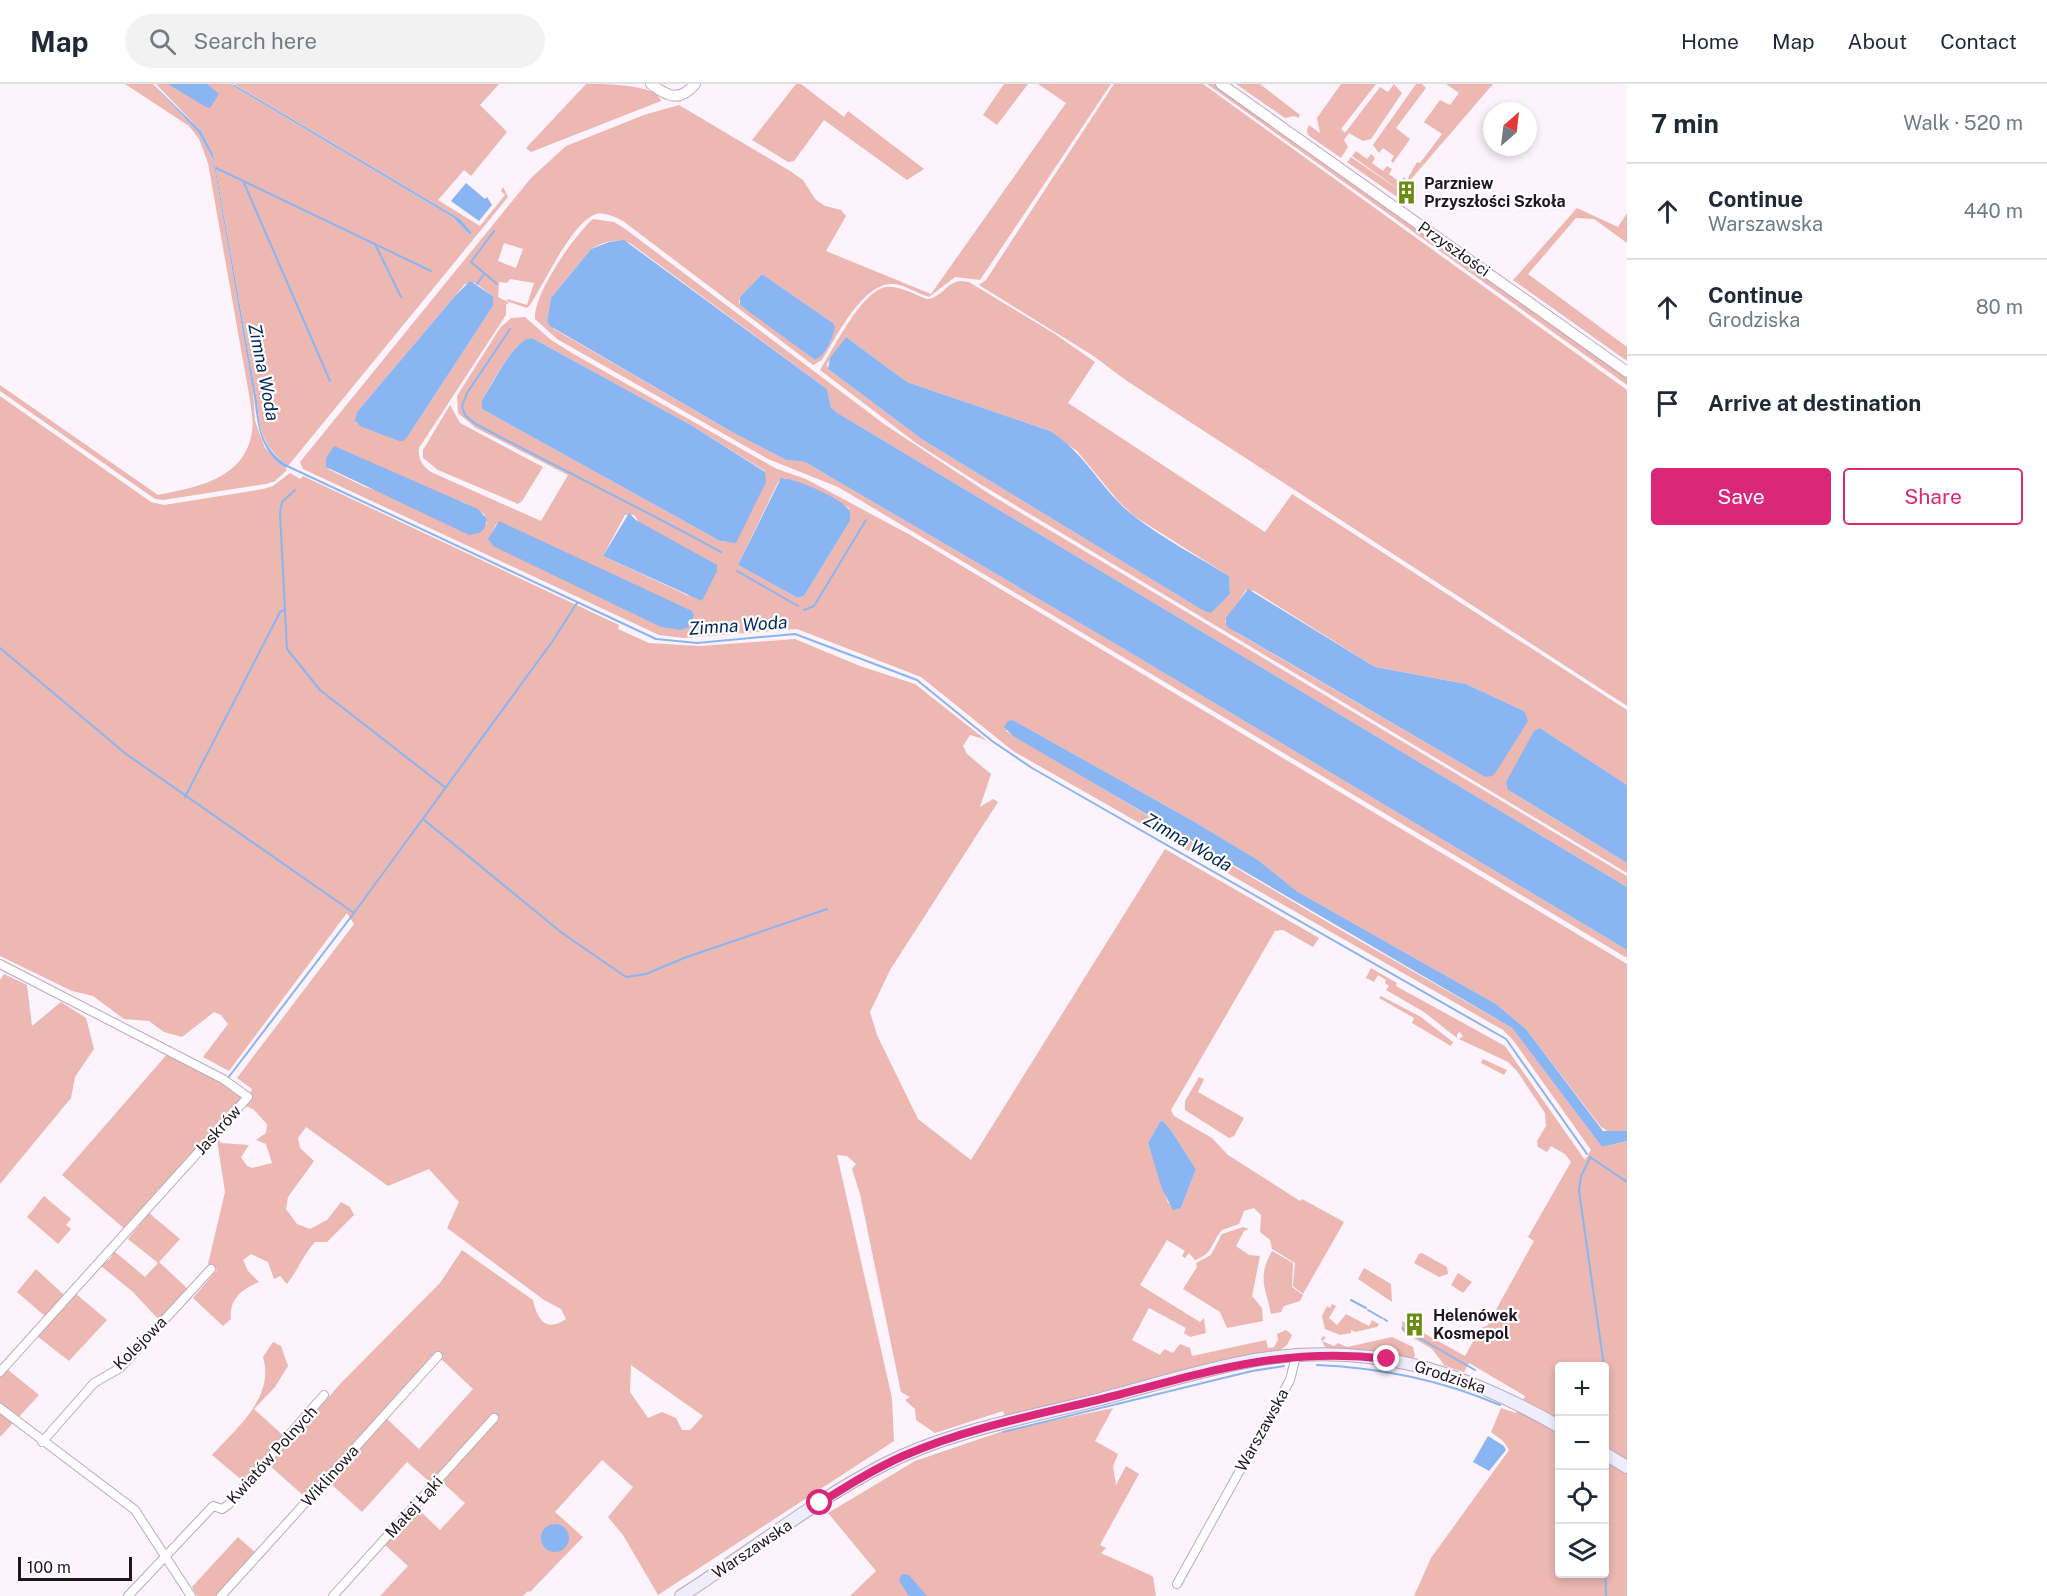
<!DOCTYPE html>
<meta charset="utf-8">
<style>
body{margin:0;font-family:"Public Sans",sans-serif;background:#f2f2f3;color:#1f2937}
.controls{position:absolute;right:18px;bottom:18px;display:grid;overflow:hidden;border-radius:6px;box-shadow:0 3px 9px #0003}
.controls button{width:54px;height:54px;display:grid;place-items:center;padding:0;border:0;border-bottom:2px solid #e0e1e3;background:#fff;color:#1f2937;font:30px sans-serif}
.compass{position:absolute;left:1483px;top:18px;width:54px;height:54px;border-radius:50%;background:#fff;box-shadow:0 3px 9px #0003;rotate:28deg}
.scale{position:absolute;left:18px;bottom:15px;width:114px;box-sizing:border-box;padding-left:6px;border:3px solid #1e161f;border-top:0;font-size:16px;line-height:21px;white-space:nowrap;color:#1e161f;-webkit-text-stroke:4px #fff;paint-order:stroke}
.stop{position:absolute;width:18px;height:18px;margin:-14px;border:4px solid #db2777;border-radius:50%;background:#fff}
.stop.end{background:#db2777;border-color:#fff;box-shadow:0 2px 6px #0008}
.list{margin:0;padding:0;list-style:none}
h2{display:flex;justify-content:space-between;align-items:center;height:78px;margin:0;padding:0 24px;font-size:26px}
h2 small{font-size:20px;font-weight:400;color:#747a83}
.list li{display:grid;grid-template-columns:39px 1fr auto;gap:18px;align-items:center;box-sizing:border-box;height:96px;padding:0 24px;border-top:2px solid #e0e1e3}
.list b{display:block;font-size:22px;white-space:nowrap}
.list p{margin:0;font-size:20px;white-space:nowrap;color:#747a83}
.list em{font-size:20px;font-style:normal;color:#747a83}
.actions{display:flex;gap:12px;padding:18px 24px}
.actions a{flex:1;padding:14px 0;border:2px solid #db2777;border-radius:6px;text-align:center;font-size:21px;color:#db2777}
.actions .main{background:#db2777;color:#fff}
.icon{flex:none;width:33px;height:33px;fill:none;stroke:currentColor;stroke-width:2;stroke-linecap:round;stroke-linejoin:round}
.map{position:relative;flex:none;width:1627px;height:1512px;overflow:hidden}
header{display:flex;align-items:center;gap:36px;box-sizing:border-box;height:84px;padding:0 30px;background:#fff;border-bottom:2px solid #e0e1e3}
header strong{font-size:28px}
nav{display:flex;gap:33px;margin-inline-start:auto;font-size:21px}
.search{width:420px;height:54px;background:#f2f2f3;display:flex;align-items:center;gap:15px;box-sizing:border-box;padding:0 21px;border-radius:33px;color:#747a83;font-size:22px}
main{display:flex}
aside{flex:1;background:#fff}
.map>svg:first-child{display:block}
</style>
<header>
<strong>Map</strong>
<div class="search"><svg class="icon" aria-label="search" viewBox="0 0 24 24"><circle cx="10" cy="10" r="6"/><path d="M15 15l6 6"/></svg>Search here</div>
<nav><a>Home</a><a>Map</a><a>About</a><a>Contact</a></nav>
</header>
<main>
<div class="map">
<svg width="1627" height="1512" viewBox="0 0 1627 1512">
<rect width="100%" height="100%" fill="#fcf3fd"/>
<path fill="#ecb8b1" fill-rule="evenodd" d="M125,0H153L198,48L213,75L253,307L255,337L265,364L287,386L275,397L266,400L163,416L155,415L0,307V301L158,411C197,403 245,395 252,348C254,338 251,326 250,316L208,79L199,55L189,42Z
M156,0H230L454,134L470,151L472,149L460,135L234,0H499L480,21L507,48L471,92L464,86L438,116L480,142L505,111L501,107L503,103L508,113L288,382C262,361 260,348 257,317L213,70L201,47Z
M586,0C605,0 657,0 661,17L531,68L526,64Z
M796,0H801L844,33L848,27L924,85L907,96L824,36L794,77L788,78L752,56Z
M1004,0H1028L997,41L983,31Z
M1038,0H1111L980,196L955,193L929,213C918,210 905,201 894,200C863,197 836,254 822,276L813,281L623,137C615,133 605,128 596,130C572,138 544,200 530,221L527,224L509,218L506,221V231L419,364C418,376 422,381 431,388L541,437L568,391L476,344L458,329L457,312L500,244L511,234L525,233L551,256L572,269L777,385L806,395L912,452L1627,880V1047L1609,1048L1601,1043L1526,945L1496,920L1298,808L1258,776L1193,737L1013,636L1006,647L1339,845L1512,944L1602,1063L1627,1057V1376L1605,1363L1604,1282H1560L1559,1337L1523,1316L1525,1312L1469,1279L1464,1288L1445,1282L1432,1265L1402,1247V1237L1465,1272L1475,1254L1470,1250L1473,1246L1487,1242L1534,1157L1528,1153L1571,1078L1565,1070L1551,1062L1547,1068L1538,1063L1537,1057L1546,1042L1545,1029L1517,987L1508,978L1459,955L1463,952L1460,948L1457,950V954L1424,928L1386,906L1389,902L1385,899L1386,896L1378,891L1374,898L1366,894L1371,884L1397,899L1396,902L1505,962L1585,1076L1591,1066L1513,956L1503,946L1013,667L921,593L797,545L683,554L659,551L303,385L300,378L531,94L566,62L644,31L679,21L790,87L803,96L815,115L825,122L841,126L846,132L826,167L931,210L1066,19ZM504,159L523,165L516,184L498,177ZM762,190L833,239C836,251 827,270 815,276L739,219L740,213ZM510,195L534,199L527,221L507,215L508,218L498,213L499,198L507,199ZM475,199L493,212V222L408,352L399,357L356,339L357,328L454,213L465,200ZM532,254L691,341L765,387L726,458L720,457L482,325V316C491,301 514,255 532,254ZM326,384L463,418L484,430L487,440L365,403ZM784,394L814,405L849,424L850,437L804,512L798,514L738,481L778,398ZM625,431H634L689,512L603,472ZM496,440L694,532L689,543L489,455Z
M1114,0H1203L1627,306V622L1127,297L1092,271L979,201L986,196Z
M1207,0H1214L1627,293V301Z
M1236,0H1260L1300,31L1298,34L1294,32L1285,34Z
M1341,0H1376L1341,45L1345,49L1380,3L1388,8L1394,0L1402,9L1371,55L1363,57L1349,49L1344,56L1348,63L1341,74L1308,51L1307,46L1309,41L1320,49L1317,34Z
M1416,0H1422L1426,4L1396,44L1410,55L1393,79L1391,77L1394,72L1383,64L1379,69L1373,61Z
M1446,0H1493L1401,107L1352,72L1356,67L1367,75L1371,70L1375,74L1372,79L1383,87L1387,82L1392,85L1389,90L1400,98L1404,93L1407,96L1417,78L1420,79L1442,50L1424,38L1440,16L1450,21L1459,9Z
M1351,73L1408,112L1404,118L1347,78Z
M1577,124L1618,143L1627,129V159L1594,135L1576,134L1528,190L1627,263V277L1513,196Z
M593,135L614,138L624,144L884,340L991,411L1627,792V803L836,328L831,323L827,305L630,159C616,154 603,158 591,165L551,214L547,237L554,245L732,348L786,376L805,378L1119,562L1627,866V874L838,403L768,375L557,255L535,235C533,211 574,151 593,135Z
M960,197L969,198L1055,250L1095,278L1068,319L1265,448L1292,410L1627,626V701L1540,644L1506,698L1511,708L1627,779V789L980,400L916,359L820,286C833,266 862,206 886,203C899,201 915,211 927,215C941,214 946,199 960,197ZM846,253L907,298L1050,347L1077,367L1119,418L1134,432L1229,492L1230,510L1211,528L1202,526L923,356L828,285L827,280ZM1246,506L1254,507L1375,583L1466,600L1524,627L1485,693L1237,549L1225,538Z
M0,312L151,418L164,421L263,405L273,402L290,389L300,395L303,392L619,541L618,545L649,559L700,562L795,555L860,582L915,600L986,656L970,651L963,662L967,670L991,690L980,723L993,715L998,718L890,886L870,928L877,951L918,1035L971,1076L1165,765L1319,854L1313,863L1283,846L1275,847L1171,1026L1174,1032L1212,1054L1228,1071L1300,1117L1302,1115L1344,1138L1303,1210L1293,1202L1295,1179L1272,1165L1270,1156L1260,1148L1261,1131L1254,1124L1244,1127L1239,1140L1222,1146C1211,1159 1213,1170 1195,1176L1189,1169L1185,1174L1182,1172L1185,1167L1167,1156L1140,1201L1200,1238L1204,1234L1206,1249L1190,1253L1184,1249L1186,1244L1149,1224L1132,1256L1160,1271L1164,1265L1173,1269L1180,1260L1190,1264L1192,1272L1266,1256L1268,1264L1274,1263L1278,1256L1277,1250L1286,1246L1292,1251L1287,1261L1280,1266L1207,1280L1005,1333L1003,1327L935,1349L916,1336L915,1325L905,1316L910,1313L901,1308L860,1110L852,1085L856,1080L847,1072L837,1071L892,1314L894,1357L658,1511L623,1451L608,1433L633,1403L602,1376L555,1428L583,1453L530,1508L528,1507L523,1512H380L408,1482L384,1460L417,1424L440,1446L465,1419L442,1398L431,1399L407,1378L362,1428L330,1399L387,1335L419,1365L473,1305L436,1270L306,1414L269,1381L341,1299L440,1199L462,1166L533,1216C537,1235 546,1249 566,1235L561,1225L544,1216L447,1144L459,1118L429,1085L388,1102L306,1043L298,1054L300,1064L314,1077L288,1113L286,1125L297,1140L310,1145L327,1136L341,1118L350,1123L354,1131L327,1158H315C303,1171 298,1186 287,1200L280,1192L274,1195L268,1178L251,1170L243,1176L248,1187L259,1198C242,1205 229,1215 231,1235L223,1242L193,1214L217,1186L208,1180L225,1108L216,1049L127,1147L62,1091L169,968L250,1009L252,1005L237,994L354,840L347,829L229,987L203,973L228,940L221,931L214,928L182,953L164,948L149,937L124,935L93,912L72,907L0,872ZM240,1020L253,1025L267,1040L266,1049L256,1056L266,1060L272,1079L252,1084L247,1082L241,1073L249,1061L221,1059L216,1049ZM1161,1036C1170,1041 1188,1074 1196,1085L1181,1124L1168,1119L1148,1059ZM631,1281L703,1332L690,1346H682L676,1334L662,1328L648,1334L630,1308Z
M450,321L460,339L543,383L522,417L518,420L438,386L423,374V366Z
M4,890L27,901L32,942L61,918L86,934L94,965L75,993L71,1014L0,1100V896Z
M1381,912L1421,933L1453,958L1451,962L1412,939L1414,934L1379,914Z
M1483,975L1507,986L1504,991L1481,979Z
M1199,993L1204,995L1198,1008L1244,1034L1234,1052L1229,1054L1185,1026V1017Z
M44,1112L71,1135L66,1141L71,1145L58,1160L27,1133Z
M149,1129L180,1155L159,1178L188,1205L159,1236L133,1208L101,1182L111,1174L114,1167L145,1193L158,1179L128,1155Z
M1243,1143L1249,1145L1244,1147L1236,1162L1249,1171L1260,1172L1252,1212L1262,1224L1263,1237L1227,1244L1220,1228L1183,1205L1197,1183L1196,1179L1211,1171L1222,1150Z
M1272,1167L1293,1179L1292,1203L1303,1211L1300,1217L1284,1222L1281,1228L1271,1230C1267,1206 1256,1195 1272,1167Z
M1422,1169L1447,1183L1448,1190L1439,1193L1414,1179L1419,1170Z
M1364,1184L1391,1200L1392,1218L1358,1195Z
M36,1185L64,1211L47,1234L17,1208Z
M1458,1189L1472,1198L1463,1209L1451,1201Z
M75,1209L107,1236L69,1277L37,1252Z
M1332,1220L1336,1222L1329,1234L1337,1241L1346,1230L1369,1242L1372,1236L1379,1240L1377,1243L1355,1248L1351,1246V1249L1340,1251L1325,1245L1322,1232L1327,1222L1330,1224Z
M1323,1252L1326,1254L1322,1257L1334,1262L1338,1259L1347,1263L1392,1253L1413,1263L1415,1272L1413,1274L1326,1265L1321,1255Z
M273,1258L281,1262L288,1282L275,1303L254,1325L285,1353L244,1398L212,1371C237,1344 275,1313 263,1273Z
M7,1285L39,1311L18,1334V1331L0,1320V1293Z
M1113,1324L1095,1357L1118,1370L1113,1382L1116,1401L1126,1382L1139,1390L1100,1461L1106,1464L1101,1469L1150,1491L1153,1493L1156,1512H850L876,1487L828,1429L915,1377L1003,1347Z
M1501,1324L1516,1329L1518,1326L1559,1349L1560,1490H1604L1605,1376L1627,1389V1512H1414L1431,1474L1509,1366L1503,1357L1491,1348Z
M0,1329L13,1339L0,1353Z
M238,1453L256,1469L217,1512H197L192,1503Z"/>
<path fill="#8ab5f3" d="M153,0L201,47L213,70L257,317C260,347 261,362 288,382L286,384C257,365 258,338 253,307L213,75L198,48Z
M168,0H207L219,10L210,24L206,23Z
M230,0L235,1L460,135L472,149L470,151L454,134Z
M466,99L485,115L487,113L492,121L479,137L451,117Z
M624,156L827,305L831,323L836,328L1627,803V866L1119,562L805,378L786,376L732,348L550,242L547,237L551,214L591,165L609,158Z
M762,190L833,239L835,243C833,255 826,271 815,276L740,221V213Z
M470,197L493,212V222L408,352L403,357H399L360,342L355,337L357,328L454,213Z
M846,253L907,298L1050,347C1086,369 1102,408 1135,433C1164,455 1198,473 1229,492L1230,510L1211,529L1202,526L923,356L828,285L830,274Z
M532,254L691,341L765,388L766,398L736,459L720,457L482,325V316C492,302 514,254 532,254Z
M334,362L478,425L487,435L484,445L479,449L469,451L326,383V374Z
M781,394C797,395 841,414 850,427V437L804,512L798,514L738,481Z
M629,429L636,436L717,481V487L702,517L603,472Z
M499,437L692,527L694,532L689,543L681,546L661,543L493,462L488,455Z
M1248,505L1375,583L1466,600L1524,627L1528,637L1496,688L1492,692L1485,693L1229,544L1226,541V534Z
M1013,636L1193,737L1258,776L1298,808L1496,920L1526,945L1603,1047H1627V1057L1602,1063L1512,944L1013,652L1004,643L1008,637Z
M1540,644L1627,701V779L1508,706L1506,698L1534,647Z
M1161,1036C1170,1041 1188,1074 1196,1085L1181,1124L1173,1126L1162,1105L1148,1059Z
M1488,1352L1504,1362L1506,1366L1489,1387L1473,1378Z
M541 1454a14 14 0 1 1 28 0a14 14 0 1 1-28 0Z
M905,1490L909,1491L927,1512H909L899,1497L901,1491Z"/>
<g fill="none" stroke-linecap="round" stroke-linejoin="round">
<path stroke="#8ab5f3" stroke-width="2" d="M216,84L431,187
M244,99L330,297
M494,147L471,178L497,200
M376,162L401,213
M477,200L484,190
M510,245L467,309L462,322L465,331L474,339C556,383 639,423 721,468
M285,381L656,555L697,559L795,550L917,596L992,657L1032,684L1506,955L1587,1070
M295,406L282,418L280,429L287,565L320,606L446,704
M737,487L798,522
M804,526L814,522L866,436
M0,564L126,670L354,829
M185,713L280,528L284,526
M423,735L562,849L626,893L646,890L684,874L827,825
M228,994L354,829L552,558L577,519
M1590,1073L1627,1098
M1590,1074L1581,1092L1579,1107L1604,1282
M1351,1216L1366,1224
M1368,1226L1382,1234
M1384,1235L1387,1237
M1402,1244L1475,1286
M1317,1281C1383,1284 1440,1296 1500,1321
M1604,1310L1605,1349
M1003,1348L1252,1287L1284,1282
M1606,1363V1357
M1604,1424L1606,1512"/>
<defs>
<path id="minor" d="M0,880L223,995L248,1013L0,1288
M0,1324L135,1426L191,1512
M42,1358L94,1299L120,1284L211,1185
M1177,1500L1290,1296L1296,1272
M128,1512L213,1422L222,1425L228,1421L324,1311
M221,1512L438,1272
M333,1512L494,1334"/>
<path id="tertiary" d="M651,0C668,13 680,18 695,0
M1221,0L1627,288"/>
<path id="secondary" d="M1604,1369L1627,1383
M681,1512C749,1469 813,1417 885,1380C948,1348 1020,1335 1089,1318C1144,1304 1199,1286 1255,1276C1372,1257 1460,1286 1560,1343"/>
</defs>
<use href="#minor" stroke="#bda7c0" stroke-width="10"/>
<use href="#tertiary" stroke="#bda7c0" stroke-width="12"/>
<use href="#secondary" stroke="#bda7c0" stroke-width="14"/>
<use href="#minor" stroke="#fff" stroke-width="8"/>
<use href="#tertiary" stroke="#fff" stroke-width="10"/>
<use href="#secondary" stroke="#eeedfb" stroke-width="12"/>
</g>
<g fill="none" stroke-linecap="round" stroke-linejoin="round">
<path stroke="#db2777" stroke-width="8" d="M820,1419C847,1402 874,1385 903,1372C971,1342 1046,1329 1118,1311C1212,1286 1288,1263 1387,1275"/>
</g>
<defs>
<symbol id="building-bare" viewBox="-9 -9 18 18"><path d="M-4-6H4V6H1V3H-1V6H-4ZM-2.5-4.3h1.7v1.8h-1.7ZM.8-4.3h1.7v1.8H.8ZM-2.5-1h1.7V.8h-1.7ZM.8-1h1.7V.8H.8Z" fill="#6a8c10" stroke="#fff" stroke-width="2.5" paint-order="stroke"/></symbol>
</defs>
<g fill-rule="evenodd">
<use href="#building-bare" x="1390" y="92" width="33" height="33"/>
<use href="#building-bare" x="1398" y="1224" width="33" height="33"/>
</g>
<g text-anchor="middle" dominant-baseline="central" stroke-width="4.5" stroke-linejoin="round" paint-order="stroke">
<g font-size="16" font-weight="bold" fill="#1e161f" stroke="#fff" text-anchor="start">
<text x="1424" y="99">Parzniew<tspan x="1424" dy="18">Przyszłości Szkoła</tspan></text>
<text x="1433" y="1231">Helenówek<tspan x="1433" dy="18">Kosmepol</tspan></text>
</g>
<g font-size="16" fill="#1e161f" stroke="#fff">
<text transform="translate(1454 165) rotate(35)">Przyszłości</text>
<text transform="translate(218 1046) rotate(-48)">Jaskrów</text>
<text transform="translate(140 1259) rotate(-45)">Kolejowa</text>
<text transform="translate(1450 1293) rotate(18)">Grodziska</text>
<text transform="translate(1262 1346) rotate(-61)">Warszawska</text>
<text transform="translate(272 1371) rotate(-48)">Kwiatów Polnych</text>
<text transform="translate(330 1392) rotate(-48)">Wiklinowa</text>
<text transform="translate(414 1423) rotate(-48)">Małej Łąki</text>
<text transform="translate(752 1465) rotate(-34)">Warszawska</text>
</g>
<g font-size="18" font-style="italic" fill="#00285d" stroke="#fff">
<text transform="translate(264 288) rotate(79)">Zimna Woda</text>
<text transform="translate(738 541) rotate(-4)">Zimna Woda</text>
<text transform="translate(1188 758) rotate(30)">Zimna Woda</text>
</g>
</g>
</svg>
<div class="controls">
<button>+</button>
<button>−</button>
<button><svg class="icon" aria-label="locate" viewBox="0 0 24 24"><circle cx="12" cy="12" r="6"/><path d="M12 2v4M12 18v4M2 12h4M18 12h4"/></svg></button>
<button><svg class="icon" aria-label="layers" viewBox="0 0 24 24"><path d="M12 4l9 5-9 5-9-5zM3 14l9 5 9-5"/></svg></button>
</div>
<svg class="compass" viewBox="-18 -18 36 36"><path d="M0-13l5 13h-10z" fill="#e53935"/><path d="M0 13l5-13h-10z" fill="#747a83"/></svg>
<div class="scale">100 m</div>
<div class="stop" style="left:820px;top:1419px"></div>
<div class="stop end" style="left:1387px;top:1275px"></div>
</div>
<aside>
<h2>7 min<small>Walk · 520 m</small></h2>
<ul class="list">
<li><svg class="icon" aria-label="ahead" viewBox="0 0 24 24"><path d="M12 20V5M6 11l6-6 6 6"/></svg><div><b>Continue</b><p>Warszawska</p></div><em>440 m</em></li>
<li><svg class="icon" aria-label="ahead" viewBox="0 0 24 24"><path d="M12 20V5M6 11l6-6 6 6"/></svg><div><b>Continue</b><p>Grodziska</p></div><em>80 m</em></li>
<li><svg class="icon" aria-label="arrive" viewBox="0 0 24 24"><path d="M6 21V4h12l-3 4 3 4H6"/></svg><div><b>Arrive at destination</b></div></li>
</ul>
<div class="actions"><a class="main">Save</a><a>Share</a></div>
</aside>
</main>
